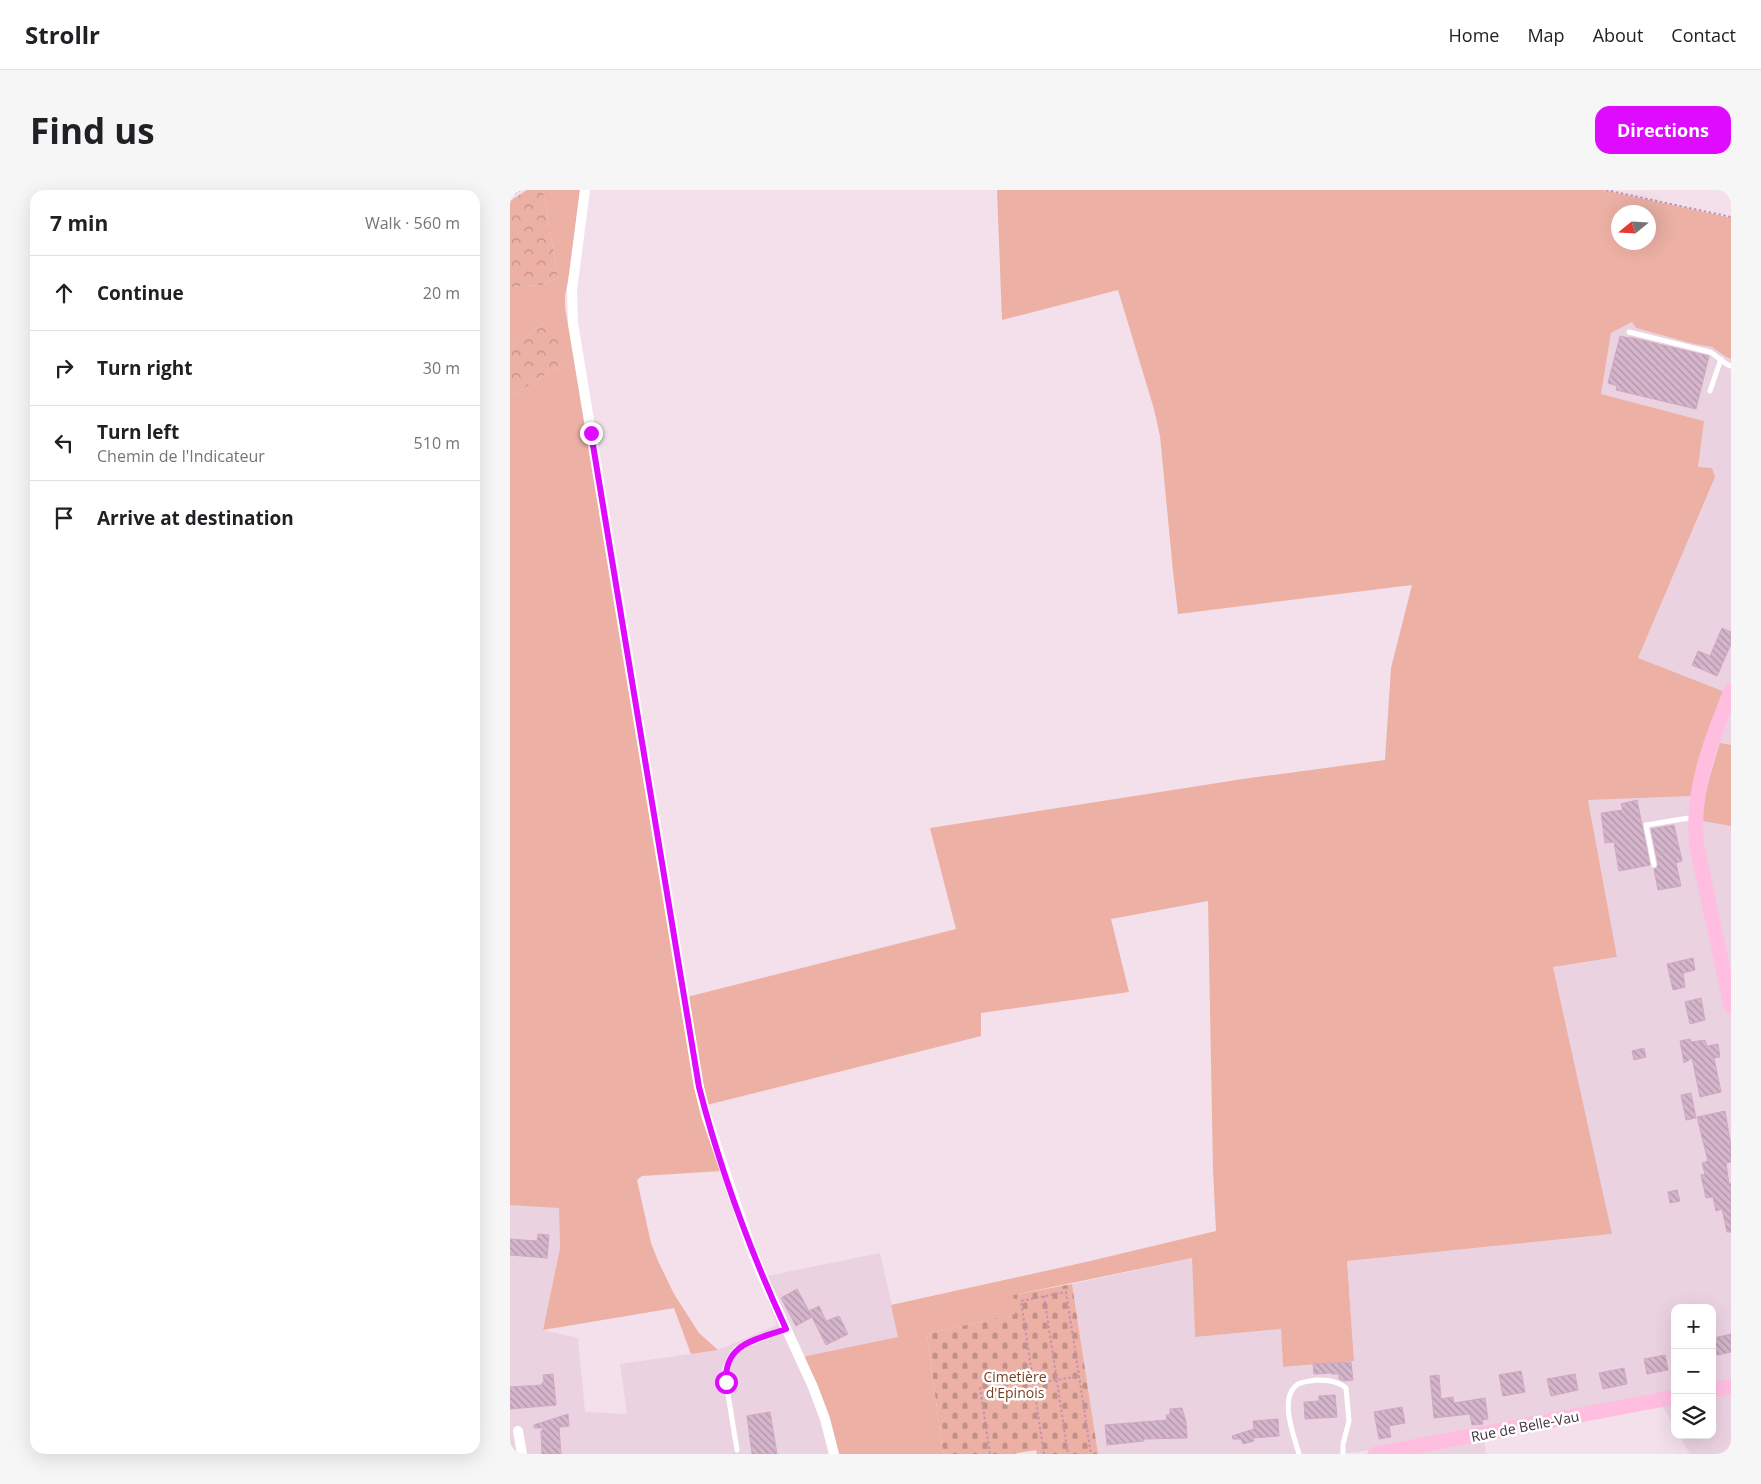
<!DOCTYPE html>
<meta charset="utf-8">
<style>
body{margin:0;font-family:"Open Sans",sans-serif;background:#f6f6f6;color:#202124}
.controls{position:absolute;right:15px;bottom:15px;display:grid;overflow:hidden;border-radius:10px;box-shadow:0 5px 20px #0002}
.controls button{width:45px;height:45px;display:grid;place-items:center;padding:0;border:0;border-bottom:1px solid #e0e0e0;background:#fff;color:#202124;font:25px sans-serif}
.compass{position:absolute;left:1101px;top:15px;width:45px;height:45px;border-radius:50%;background:#fff;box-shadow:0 5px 20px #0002;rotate:252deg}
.stop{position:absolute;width:15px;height:15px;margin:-11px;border:4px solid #de0bff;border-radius:50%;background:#fff}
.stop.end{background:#de0bff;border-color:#fff;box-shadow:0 1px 5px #0008}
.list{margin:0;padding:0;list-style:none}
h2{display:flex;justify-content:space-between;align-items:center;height:65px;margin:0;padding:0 20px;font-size:21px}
h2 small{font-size:16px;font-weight:400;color:#757577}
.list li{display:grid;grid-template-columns:32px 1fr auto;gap:15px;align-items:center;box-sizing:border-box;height:75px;padding:0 20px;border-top:1px solid #e0e0e0}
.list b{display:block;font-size:19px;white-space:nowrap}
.list p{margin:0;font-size:16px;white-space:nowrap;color:#757577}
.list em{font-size:16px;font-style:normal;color:#757577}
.icon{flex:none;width:28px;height:28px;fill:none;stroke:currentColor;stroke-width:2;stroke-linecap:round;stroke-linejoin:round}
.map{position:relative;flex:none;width:1221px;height:1264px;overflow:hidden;border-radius:15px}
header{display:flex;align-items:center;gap:30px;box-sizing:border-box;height:70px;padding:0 25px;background:#fff;border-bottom:1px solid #e0e0e0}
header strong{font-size:24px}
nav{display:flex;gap:28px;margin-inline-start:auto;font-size:18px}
.intro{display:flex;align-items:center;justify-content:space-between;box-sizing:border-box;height:120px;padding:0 30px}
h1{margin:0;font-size:35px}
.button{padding:12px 22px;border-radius:15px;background:#de0bff;color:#fff;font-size:18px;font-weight:700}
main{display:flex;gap:30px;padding:0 30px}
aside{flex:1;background:#fff;border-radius:15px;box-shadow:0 5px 20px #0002}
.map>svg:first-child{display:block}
</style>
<header>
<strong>Strollr</strong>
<nav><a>Home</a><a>Map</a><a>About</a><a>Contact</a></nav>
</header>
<div class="intro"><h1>Find us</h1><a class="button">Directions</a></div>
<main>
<aside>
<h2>7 min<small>Walk · 560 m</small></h2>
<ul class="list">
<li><svg class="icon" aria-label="ahead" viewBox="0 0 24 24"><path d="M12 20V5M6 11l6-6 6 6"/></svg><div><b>Continue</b></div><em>20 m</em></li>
<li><svg class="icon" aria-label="right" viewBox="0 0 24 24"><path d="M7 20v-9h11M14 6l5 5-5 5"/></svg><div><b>Turn right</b></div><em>30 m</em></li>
<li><svg class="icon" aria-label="left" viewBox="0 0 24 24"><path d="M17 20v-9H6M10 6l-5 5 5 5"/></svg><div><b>Turn left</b><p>Chemin de l'Indicateur</p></div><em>510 m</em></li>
<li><svg class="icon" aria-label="arrive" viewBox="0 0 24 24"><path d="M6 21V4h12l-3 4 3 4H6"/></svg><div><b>Arrive at destination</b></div></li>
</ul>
</aside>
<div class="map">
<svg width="1221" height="1264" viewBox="0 0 1221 1264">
<defs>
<pattern id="forest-crowns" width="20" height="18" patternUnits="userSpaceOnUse" patternTransform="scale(1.25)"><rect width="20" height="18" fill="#ecb0a4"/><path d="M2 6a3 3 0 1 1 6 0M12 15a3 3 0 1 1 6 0" fill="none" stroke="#c19087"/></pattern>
<pattern id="cemetery-stones" width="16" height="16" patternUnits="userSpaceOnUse" patternTransform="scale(1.25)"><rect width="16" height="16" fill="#ecb0a4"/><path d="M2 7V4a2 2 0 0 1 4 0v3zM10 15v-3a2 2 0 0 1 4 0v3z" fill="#c19087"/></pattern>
<pattern id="building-back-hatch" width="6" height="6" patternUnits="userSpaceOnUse" patternTransform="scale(1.25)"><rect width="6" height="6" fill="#d4b5cb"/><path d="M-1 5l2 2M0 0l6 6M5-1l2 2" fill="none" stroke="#ae94a6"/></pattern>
</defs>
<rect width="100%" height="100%" fill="#f3e0eb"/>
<path fill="#ebd2e1" d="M1123,132L1126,138L1184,154L1202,157L1216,167L1221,169V555L1210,554L1192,631L1221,636V1264H1180L1169,1245H1202V1118H1165V1237L1152,1216L974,1250L976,1264H899L898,1253L848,1262L828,1264H588L562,1094L682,1068L685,1147L771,1139L773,1177L844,1171L837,1071L1102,1044L1043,777L1107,767L1078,610L1182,606L1128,468L1205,287L1188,277L1194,231L1091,204L1101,143Z
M0,1015L49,1017L50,1058L33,1140L68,1148L75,1222L117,1224L110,1174L208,1160L267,1135L249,1090L257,1086L370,1063L389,1147L327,1264H0Z"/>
<path fill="#ecb0a4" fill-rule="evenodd" d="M33,0H70L59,86L55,105V117L184,897L191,926L211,981L132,986L127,990L141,1053L148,1071L164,1104L189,1143L208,1160L181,1164L164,1118L33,1140L50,1058L49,1018L0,1015V207L54,173L34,133L0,159V97L32,95L48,88Z
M487,0H1093L1221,28V169L1216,167L1202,157L1184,154L1126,138L1122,132L1101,143L1091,204L1194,231L1188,277L1202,278L1205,287L1128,468L1215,502L1182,606L1078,610L1107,767L1043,777L1102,1044L837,1071L844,1171L773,1177L771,1139L685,1147L682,1068L503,1105L506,1124L417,1144L433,1264H327L292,1167L388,1147L381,1115L576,1072L706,1041L703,980L698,711L601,729L619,802L471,823V846L197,915L177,807L446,739L420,638L733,589L875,570L881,478L902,395L668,424L663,381L650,246L644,219L608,100L492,130ZM1108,22H1138V52H1108Z
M1210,553L1221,555V636L1192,631C1194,604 1202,579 1210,553Z"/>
<path fill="url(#forest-crowns)" d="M17,0H33L48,88L32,95L0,97V11Z
M34,133L48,143L54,173L0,207V159Z"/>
<path fill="url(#cemetery-stones)" d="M562,1094L588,1264H527L526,1260L502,1264H433L417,1144L505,1124L503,1105Z"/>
<path fill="url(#building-back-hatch)" stroke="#d1a7c3" d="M1110,146L1119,148V147L1199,166L1186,219L1106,200L1107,196L1098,193Z
M1212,438L1221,442V454L1207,486L1182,475L1188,461L1200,466Z
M1127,610L1140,675L1109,681L1104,652L1095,653L1091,623L1113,620L1111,614Z
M1164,635L1172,671L1166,673L1171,696L1148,700L1144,679L1147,678L1148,674L1141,639Z
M1183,768L1185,780L1173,783L1175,797L1163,800L1157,774Z
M1191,808L1195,830L1180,834L1175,812Z
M1180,849L1181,852L1195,850L1197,856L1208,854L1210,867L1204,868L1211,902L1190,907L1182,868L1174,873L1170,851Z
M1134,858L1136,867L1124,870L1122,861Z
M1181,903L1186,928L1176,930L1171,905Z
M1215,921L1221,956V972L1216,973L1219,994L1221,993V1042H1217L1212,1019L1206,1021L1203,1007L1196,1008L1191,985L1195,984L1192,973L1198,971L1187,927Z
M1167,1000L1170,1011L1160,1013L1158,1002Z
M28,1044L39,1045L37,1068L0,1065V1049L27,1051Z
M287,1099L302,1127L286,1136L271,1108Z
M309,1116L316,1131L329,1126L338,1144L316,1155L299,1121Z
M1221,1144V1162L1207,1165L1204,1148Z
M1155,1165L1158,1180L1137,1184L1134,1169Z
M841,1172L843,1190L834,1191L829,1189V1184H822V1183L804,1184L803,1174Z
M1114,1178L1117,1194L1093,1199L1089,1183Z
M1011,1181L1015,1202L993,1206L989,1185Z
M43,1184L46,1215L0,1219V1197L32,1195V1193L34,1192L33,1185Z
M1065,1184L1068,1200L1041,1206L1037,1189Z
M929,1185L931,1209L943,1207L944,1213L975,1208L978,1229L972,1230L973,1234L962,1235L960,1224L924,1228L920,1186Z
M825,1205L827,1227L795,1229L794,1212L809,1211V1206Z
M892,1217L895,1233L879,1236L881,1247L869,1249L864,1222Z
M672,1218L676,1232L677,1248L634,1249V1251L597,1255L595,1235L657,1230L656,1225H660V1219Z
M260,1222L267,1264H242L237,1226Z
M58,1224L59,1236L49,1237L51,1264H32L31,1241L33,1240V1238H24V1235Z
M768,1229L769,1246L743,1248L744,1251L733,1254L731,1249H723L722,1246L744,1239L743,1231Z"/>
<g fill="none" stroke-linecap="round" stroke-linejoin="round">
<path stroke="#c292b1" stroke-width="2" stroke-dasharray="2.5 2.5" stroke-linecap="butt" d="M1096,0L1221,27
M0,6L10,0
M534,1106L558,1264
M524,1194L569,1186
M470,1197L480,1264
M534,1264L511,1111L556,1102L581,1264"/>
<path stroke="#fff" stroke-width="5" d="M1119,142L1200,162C1208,166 1213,174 1221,176
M1200,201L1211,169
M1144,675L1136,635L1185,627
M227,1260L216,1192L215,1179L220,1167L226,1159L276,1139
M789,1264C784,1246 768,1207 788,1194C794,1191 801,1191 807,1190C818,1190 828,1191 836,1198L839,1231L833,1254V1264"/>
<path stroke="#fff" stroke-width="10" d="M75,0L62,100L63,133L189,897L197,928L241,1058L254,1090L303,1197L315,1229L324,1264
M8,1241L12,1264"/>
<path stroke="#ffbee0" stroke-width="15" d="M1221,501C1201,550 1180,603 1187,657L1221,816
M1202,1200L1221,1196
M865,1264L1165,1207"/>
</g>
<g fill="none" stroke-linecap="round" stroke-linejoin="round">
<path stroke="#de0bff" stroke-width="6" d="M81,243L189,897C210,979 241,1063 276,1139C246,1150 214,1153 216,1192"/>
</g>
<g text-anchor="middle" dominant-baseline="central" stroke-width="5" stroke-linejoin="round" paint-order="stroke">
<g font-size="14" fill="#7b3e1f" stroke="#fff">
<text x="505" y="1186">Cimetière<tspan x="505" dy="16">d'Epinois</tspan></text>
</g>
<g font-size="14" fill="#44313e" stroke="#fff">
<text transform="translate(1015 1236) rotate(-11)">Rue de Belle-Vau</text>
</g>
</g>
</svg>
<div class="controls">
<button>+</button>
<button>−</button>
<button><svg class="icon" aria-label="layers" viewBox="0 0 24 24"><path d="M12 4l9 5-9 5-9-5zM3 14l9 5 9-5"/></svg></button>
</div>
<svg class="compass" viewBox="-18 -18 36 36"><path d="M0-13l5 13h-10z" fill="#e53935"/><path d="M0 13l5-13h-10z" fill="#757577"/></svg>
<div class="stop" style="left:216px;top:1192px"></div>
<div class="stop end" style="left:81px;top:243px"></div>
</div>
</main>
